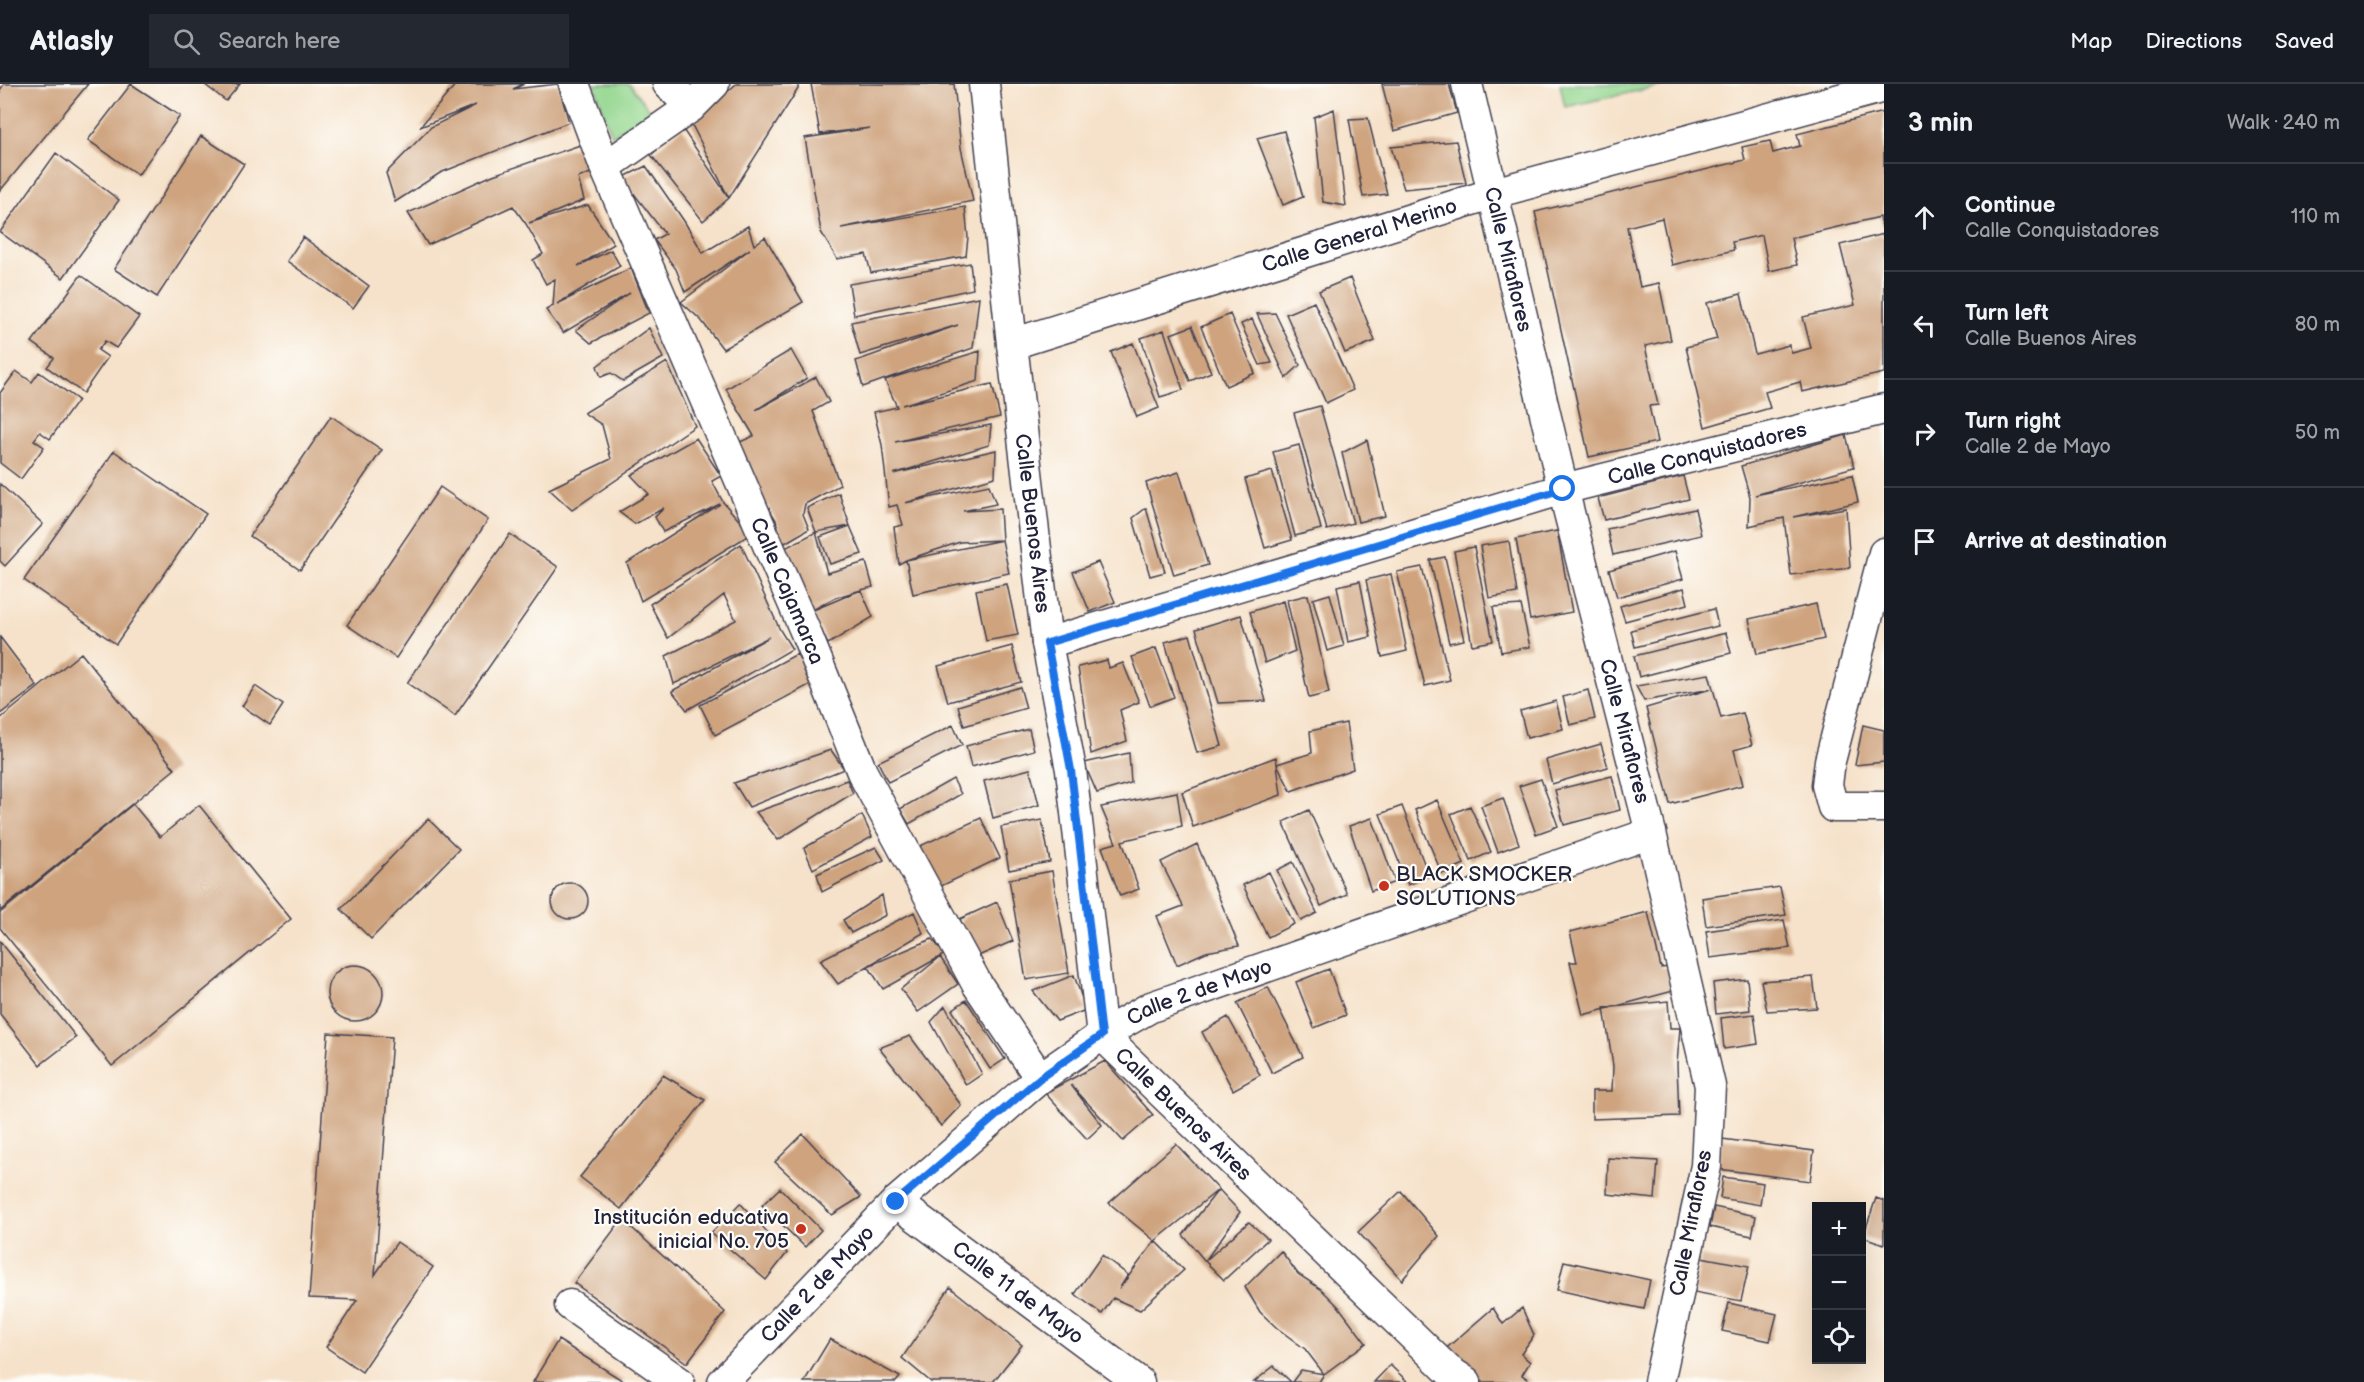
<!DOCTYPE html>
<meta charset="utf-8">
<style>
body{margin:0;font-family:"Balsamiq Sans",sans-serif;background:#242831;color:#f1f3f6}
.controls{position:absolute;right:18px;bottom:18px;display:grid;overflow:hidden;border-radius:0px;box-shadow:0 6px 24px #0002}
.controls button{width:54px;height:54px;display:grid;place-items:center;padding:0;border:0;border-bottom:2px solid #363941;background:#171b24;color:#f1f3f6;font:30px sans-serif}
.stop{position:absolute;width:18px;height:18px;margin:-14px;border:4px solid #1a73e8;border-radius:50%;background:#fff}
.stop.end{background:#1a73e8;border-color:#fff;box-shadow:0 2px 6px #0008}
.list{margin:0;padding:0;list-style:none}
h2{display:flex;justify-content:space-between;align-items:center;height:78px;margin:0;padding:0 24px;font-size:26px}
h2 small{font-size:20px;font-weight:400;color:#9ea1a6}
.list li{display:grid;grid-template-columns:39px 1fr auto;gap:18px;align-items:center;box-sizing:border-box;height:108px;padding:0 24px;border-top:2px solid #363941}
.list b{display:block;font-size:22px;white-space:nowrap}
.list p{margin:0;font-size:20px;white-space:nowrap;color:#9ea1a6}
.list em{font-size:20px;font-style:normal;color:#9ea1a6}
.icon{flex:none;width:33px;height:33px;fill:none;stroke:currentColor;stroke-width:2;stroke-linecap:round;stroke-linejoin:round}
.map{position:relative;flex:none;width:1884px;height:1298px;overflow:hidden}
header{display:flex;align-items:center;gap:36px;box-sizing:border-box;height:84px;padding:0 30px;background:#171b24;border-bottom:2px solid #363941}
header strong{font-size:28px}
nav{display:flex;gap:33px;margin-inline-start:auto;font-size:21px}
.search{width:420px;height:54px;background:#242831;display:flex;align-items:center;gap:15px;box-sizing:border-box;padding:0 21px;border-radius:0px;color:#9ea1a6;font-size:22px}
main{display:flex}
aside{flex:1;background:#171b24}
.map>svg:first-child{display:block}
</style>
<header>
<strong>Atlasly</strong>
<div class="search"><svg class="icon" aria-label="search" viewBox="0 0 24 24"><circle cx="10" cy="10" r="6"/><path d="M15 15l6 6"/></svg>Search here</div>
<nav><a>Map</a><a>Directions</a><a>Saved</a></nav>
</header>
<main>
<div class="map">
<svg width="1884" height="1298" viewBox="0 0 1884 1298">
<rect width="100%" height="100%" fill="#fdfcf7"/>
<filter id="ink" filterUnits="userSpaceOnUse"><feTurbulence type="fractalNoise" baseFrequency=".0167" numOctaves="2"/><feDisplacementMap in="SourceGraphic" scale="12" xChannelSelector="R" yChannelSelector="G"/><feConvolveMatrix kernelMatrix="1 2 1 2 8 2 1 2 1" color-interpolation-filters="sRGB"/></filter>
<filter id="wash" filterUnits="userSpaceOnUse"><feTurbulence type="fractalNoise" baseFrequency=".008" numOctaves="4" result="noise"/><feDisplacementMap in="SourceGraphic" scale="24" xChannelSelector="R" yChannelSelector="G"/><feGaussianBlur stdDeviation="1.35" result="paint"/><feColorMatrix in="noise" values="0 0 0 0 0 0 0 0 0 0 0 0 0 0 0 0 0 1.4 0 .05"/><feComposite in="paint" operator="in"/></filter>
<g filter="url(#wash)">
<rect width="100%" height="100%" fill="#f6e2ca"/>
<path fill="#94d790" stroke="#5b7c66" stroke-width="1.5" d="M594,0H629L652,29L612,52Z
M1560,0H1669L1565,23Z"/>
<g id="blocks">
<path fill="#cea37e" d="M4,0H88L0,107V6Z
M131,0L180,32L138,91L88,56Z
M204,0H240L226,17Z
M456,0H524L513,5L558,0L569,38L440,89L395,118L386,89L431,43L476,21L420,43Z
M736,0H798V5L729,114L703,137L651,71L682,44L729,114L692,41Z
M811,0H954L961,64L973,117L841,144L965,123L968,153L966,172L871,189L866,170L837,175L821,148L805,54L870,44L820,50Z
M1382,0H1449L1457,29L1394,47Z
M1334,25L1346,122L1323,118L1314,33Z
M1884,28V142L1882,143L1880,133L1791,154L1797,181L1769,187L1762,151L1732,158L1734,166L1672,181L1662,134L1627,143L1640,203L1659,199L1671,256L1645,262L1658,321L1649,322L1657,358L1589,373L1535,128L1745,76L1742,63L1770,57L1773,69L1800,62L1797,50Z
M1368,34L1387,110L1363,113L1349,35Z
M1284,47L1303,113L1283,121L1257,54Z
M201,52L244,80L157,213L114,185Z
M1456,57L1466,99L1404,105L1391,63Z
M583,60L593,88L578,94L584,116L529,139L588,121L614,160L578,182L611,166L620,182L557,220L631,184L649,229L591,259L576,246L630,209L563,249L546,226L553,222L555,195L546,200L533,176L543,170L526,140L513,122L428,161L408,129L493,91Z
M56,69L119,116L63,194L0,148Z
M646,82L684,137L703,169L748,142L754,161L765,153L803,218L723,265L701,236L681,218L750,165L685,208L676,185L654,156L665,150L622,94Z
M1884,150V289L1802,308L1800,298L1765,308L1770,324L1705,343L1686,263L1717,255L1707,219L1741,210L1755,270L1789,261L1792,269L1811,264L1803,233L1855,221L1840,161Z
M303,153L369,202L353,224L287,177Z
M970,179L973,205L854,231L849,200Z
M81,191L139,233L116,264L105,257L98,266L108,273L83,309L47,283L54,274L32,258Z
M1350,194L1375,257L1345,269L1319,207Z
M979,213L973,264L863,303L856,277L958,241L860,271L851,238Z
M1314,218L1353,306L1326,319L1286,230Z
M1275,229L1300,281L1286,294L1257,230Z
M1230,230L1255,289L1226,302L1201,243Z
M1252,235L1272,279L1260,281L1241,240Z
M1192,242L1211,288L1190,297L1171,250Z
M649,244L663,274L623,297L611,289L601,293L597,282Z
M1164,246L1183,306L1160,313L1141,254Z
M1133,259L1159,324L1137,333L1111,268Z
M791,266L807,294L756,326L816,293L829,318L813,327L840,401L805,420L803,430L809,445L783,460L776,436L745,384L740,358L754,352L726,305Z
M980,267L978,297L902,321L992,300L1000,333L895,358L991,341L989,361L893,390L996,366L995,393L905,419L989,401L996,420L963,427L1000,425L1002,456L1009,489L913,510L906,476L1002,456L960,458L906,476L899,480L894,443L903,441L897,421L889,423L882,361L874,328L897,323L885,296Z
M667,278L695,342L572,426L549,405L611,375L602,341L584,329Z
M16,287L32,298L39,288L78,316L50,355L40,348L34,356L44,363L21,395L0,379V309Z
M1320,322L1353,439L1327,446L1294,329Z
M331,332L382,366L300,486L250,452Z
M1846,351L1854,383L1755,411L1852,391L1858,418L1793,433L1846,424L1850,484L1791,491L1784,434L1749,442L1750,413L1741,382Z
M696,354L721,392L712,397L723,418L751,450L641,517L627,479L720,420L663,448L655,433L664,424L635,440L619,428L649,410L631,391Z
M1367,356L1385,432L1358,438L1342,369Z
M1299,361L1321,445L1295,452L1273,368Z
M114,367L206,430L116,560L24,496Z
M1272,387L1292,456L1265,464L1245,395Z
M1179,388L1208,481L1174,491L1146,399Z
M1683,392L1689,415L1604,436L1598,414Z
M0,400L43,440L5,482L0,477Z
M440,403L488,436L396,574L347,541Z
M839,409L850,442L816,448L807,424Z
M1146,424L1165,488L1150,492L1133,434Z
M1695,425L1701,451L1613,471L1607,445Z
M850,442L862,470L830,480L820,453Z
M1557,447L1572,528L1530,536L1516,455Z
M816,448L827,489L866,478L873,503L861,506L834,514L811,527L861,506L873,533L828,560L811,527L785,464Z
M510,450L558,483L455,632L407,599Z
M1509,457L1517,509L1489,514L1480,462Z
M741,460L780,546L792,565L687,626L672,607L769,553L674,600L666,572L736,536L724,511L668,554L650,520Z
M1474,463L1493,557L1472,561L1454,467Z
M1675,467L1683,495L1617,513L1609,486Z
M1445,473L1464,556L1449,559L1430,476Z
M1098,478L1115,518L1090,528L1073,488Z
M1422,483L1450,596L1425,602L1397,488Z
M1391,490L1407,567L1382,573L1366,496Z
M1360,497L1371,553L1348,558L1337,502Z
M1007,500L1018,551L986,557L976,506Z
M1684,504L1688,520L1625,537L1620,522Z
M1330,510L1344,562L1327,567L1313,515Z
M1308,511L1329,609L1309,614L1287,516Z
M1283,517L1295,567L1265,579L1250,528Z
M1816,520L1824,555L1757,570L1749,535Z
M1521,521L1530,563L1501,568L1493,523Z
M1714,525L1718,542L1635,563L1631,546Z
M1241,531L1266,617L1218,619L1196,545Z
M1726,549L1731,569L1639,593L1634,572Z
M1190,551L1222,662L1197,669L1165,558Z
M0,553L37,602L0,630Z
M1012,562L1021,598L948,618L938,582Z
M1156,564L1174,613L1150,622L1132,573Z
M81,569L175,685L0,827V635Z
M797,570L813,599L715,651L700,621Z
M1107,576L1109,584L1123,579L1139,618L1120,626L1127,657L1091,670L1078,583Z
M1709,590L1721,634L1743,629L1752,661L1734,666L1743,701L1670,720L1646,624L1711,605L1644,617L1636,602Z
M255,602L283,621L270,641L242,622Z
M1020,603L1026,624L964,642L958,622Z
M1588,606L1595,635L1570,641L1563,613Z
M1556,617L1563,645L1527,654L1520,627Z
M1346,639L1353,685L1291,707L1277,680L1312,669L1310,647Z
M953,641L962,661L888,698L878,678Z
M1863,641L1884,646V678L1855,681Z
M1029,645L1034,666L971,683L966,662Z
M1601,660L1608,683L1552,700L1546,676Z
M831,666L844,685L749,723L734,699Z
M1129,669L1131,699L1097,709L1084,679Z
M1276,673L1281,711L1193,743L1182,708Z
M1030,685L1039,721L993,734L984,697Z
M1612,692L1620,726L1564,741L1555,706Z
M953,695L961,710L909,740L900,725Z
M1541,695L1558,742L1536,750L1519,702Z
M847,696L853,709L778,756L756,728Z
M1177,708L1182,742L1122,757L1139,805L1120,812L1102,763L1116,759L1101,723Z
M1503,714L1519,760L1498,768L1481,722Z
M1437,716L1464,780L1442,790L1415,726Z
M133,720L160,753L199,721L291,835L112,982L0,844V829Z
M1402,722L1429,792L1408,801L1380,730Z
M1470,722L1491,768L1471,777L1451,730Z
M1309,726L1347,810L1321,822L1283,738Z
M862,731L872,753L813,785L804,764Z
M981,734L1000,774L939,803L920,762Z
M1372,734L1395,798L1371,807L1349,742Z
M428,735L459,765L371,855L341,825Z
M1042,736L1050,778L1009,786L1001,743Z
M1197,760L1239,862L1206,868L1177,881L1157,832L1183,822L1161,778Z
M876,763L884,776L822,808L817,790Z
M1293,778L1317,829L1301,837L1277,786Z
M1052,787L1069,889L1026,896L1009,795Z
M1269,788L1294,840L1268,853L1243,801Z
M552 817a18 18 0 1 1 36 0a18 18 0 1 1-36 0Z
M1780,803L1786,831L1706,842L1702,814Z
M882,811L886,831L851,849L843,836Z
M997,818L1013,857L976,873L960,835Z
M914,828L923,849L838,900L820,876Z
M1648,828L1661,884L1671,883L1677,906L1583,931L1570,878H1577L1570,848Z
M1784,836L1790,864L1710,874L1706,847Z
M932,855L945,870L883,905L868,882Z
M0,857L76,953L40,981L0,930Z
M940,873L958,900L918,928L901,905Z
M327 909a28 28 0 1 1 56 0a28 28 0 1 1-56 0Z
M1329,885L1346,931L1314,944L1296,898Z
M1074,891L1086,926L1057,937L1033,907Z
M1813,893L1817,924L1767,927L1761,897Z
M1747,895L1750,926L1716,930L1713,899Z
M1268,903L1303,973L1272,989L1237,919Z
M966,916L1005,975L990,985L952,926Z
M1668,917L1670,944H1680L1677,980L1679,1032L1592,1035V1007H1612L1613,982L1604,924Z
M945,922L982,990L966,1001L931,938Z
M1754,930L1758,960L1724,965L1721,934Z
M1228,933L1260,991L1233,1006L1202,948Z
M328,949L392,953L375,1191L397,1158L433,1183L362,1288L326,1263L357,1216L309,1214Z
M910,952L961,1021L941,1042L879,964Z
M1105,977L1153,1031L1123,1057L1071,1001L1102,1041L1087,1055L1045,1009Z
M663,991L705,1016L621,1125L580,1093Z
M803,1050L861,1113L832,1131L775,1078Z
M1722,1055L1814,1067L1810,1097L1718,1085Z
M1176,1060L1240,1128L1205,1177L1183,1151L1218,1106L1155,1157L1184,1186L1140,1226L1113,1214L1102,1230L1075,1210L1102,1171L1128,1191L1119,1205L1155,1157L1109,1119Z
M1608,1074L1658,1077L1655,1115L1607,1110Z
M1723,1093L1763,1099L1760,1121L1720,1114Z
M780,1104L821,1146L805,1163L762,1121Z
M1401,1107L1439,1152L1402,1196L1358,1148Z
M1876,1114L1884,1117V1160L1863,1153Z
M740,1119L787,1169L766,1196L711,1149Z
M1714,1123L1756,1132L1752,1152L1710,1143Z
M622,1135L725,1228L687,1279L574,1199Z
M1249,1138L1268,1155L1224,1196L1205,1177Z
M1281,1167L1298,1190L1321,1205L1339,1223L1366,1259L1324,1290L1305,1265L1277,1244L1260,1228L1245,1203Z
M1701,1173L1749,1182L1741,1217L1694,1208Z
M1564,1177L1650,1196L1644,1225L1557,1206Z
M950,1203L1022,1261L993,1298H931L902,1274Z
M1729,1219L1777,1230L1770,1257L1722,1247Z
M1493,1224L1503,1240L1522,1224L1534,1251L1521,1270L1530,1278L1522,1291L1532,1298H1464L1442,1268Z
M830,1255L900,1293L896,1298H804Z
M558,1256L625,1298H533Z
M1390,1281L1408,1298H1374Z
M1274,1282L1291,1298H1254Z
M1301,1286L1324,1290L1319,1298H1292Z"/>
</g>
</g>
<g filter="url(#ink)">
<use href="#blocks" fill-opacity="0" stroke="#423f50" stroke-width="1.5"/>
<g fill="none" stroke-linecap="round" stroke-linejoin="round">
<defs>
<g id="street">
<path id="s1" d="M574,0L605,83L806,549L862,688L977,900L1040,994"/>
<path d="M668,0L691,23"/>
<path id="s2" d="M984,0L1012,260L1047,559L1071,686L1102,951L1448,1286L1466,1298"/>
<path id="s3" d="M1467,0L1563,405L1651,749L1710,1002L1706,1082L1659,1298"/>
<path d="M605,83L691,23L714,0"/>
<path id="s4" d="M1012,260L1494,109L1884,3"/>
<path d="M1884,469L1830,677L1827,701L1833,723H1884"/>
<path id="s5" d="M1047,559L1563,405L1884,325"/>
<path id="s6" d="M896,1118L1139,1298"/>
<path d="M570,1221L679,1298"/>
<path id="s7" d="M723,1298L896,1118L1040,994L1102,951L1151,923L1651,749"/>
</g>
</defs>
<use href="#street" stroke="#423f50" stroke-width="33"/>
<use href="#street" stroke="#fff" stroke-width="30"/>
</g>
</g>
<g fill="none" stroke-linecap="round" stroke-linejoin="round" filter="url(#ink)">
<path stroke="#1a73e8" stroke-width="8" d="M896,1118L1040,994L1102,951L1071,686L1047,559L1563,405"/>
</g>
<g fill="#c8321e" stroke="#fdfcf7" stroke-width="2">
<circle cx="1384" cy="802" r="6"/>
<circle cx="801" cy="1145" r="6"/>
</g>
<g text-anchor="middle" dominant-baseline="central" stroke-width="4.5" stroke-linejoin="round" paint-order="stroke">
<g font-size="21" fill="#22223b" stroke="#fdfcf7">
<text stroke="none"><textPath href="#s4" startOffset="364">Calle General Merino</textPath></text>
<text stroke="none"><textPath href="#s3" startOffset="180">Calle Miraflores</textPath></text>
<text stroke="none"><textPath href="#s5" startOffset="687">Calle Conquistadores</textPath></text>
<text stroke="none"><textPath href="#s2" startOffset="442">Calle Buenos Aires</textPath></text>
<text stroke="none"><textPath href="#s1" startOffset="550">Calle Cajamarca</textPath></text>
<text stroke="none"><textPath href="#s3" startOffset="666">Calle Miraflores</textPath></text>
<text stroke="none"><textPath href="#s7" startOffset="622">Calle 2 de Mayo</textPath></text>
<text stroke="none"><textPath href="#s2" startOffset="1072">Calle Buenos Aires</textPath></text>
<text transform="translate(1691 1139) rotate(-79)">Calle Miraflores</text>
<text stroke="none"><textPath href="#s7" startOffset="136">Calle 2 de Mayo</textPath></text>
<text stroke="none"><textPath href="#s6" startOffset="152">Calle 11 de Mayo</textPath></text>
</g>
<g font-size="21" fill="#22223b" stroke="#fdfcf7" text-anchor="start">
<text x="1396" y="790">BLACK SMOCKER<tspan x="1396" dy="24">SOLUTIONS</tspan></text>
<text x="789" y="1133" text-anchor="end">Institución educativa<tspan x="789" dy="24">inicial No. 705</tspan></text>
</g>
</g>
</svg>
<div class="controls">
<button>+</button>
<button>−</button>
<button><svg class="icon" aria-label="locate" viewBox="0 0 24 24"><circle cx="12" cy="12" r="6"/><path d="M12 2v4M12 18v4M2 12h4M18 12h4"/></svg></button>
</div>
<div class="stop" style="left:1563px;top:405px"></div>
<div class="stop end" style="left:896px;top:1118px"></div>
</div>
<aside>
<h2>3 min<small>Walk · 240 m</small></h2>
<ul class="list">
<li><svg class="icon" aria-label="ahead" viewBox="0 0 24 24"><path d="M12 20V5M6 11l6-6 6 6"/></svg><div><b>Continue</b><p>Calle Conquistadores</p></div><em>110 m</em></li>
<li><svg class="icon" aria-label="left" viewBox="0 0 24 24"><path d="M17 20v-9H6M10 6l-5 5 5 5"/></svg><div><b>Turn left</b><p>Calle Buenos Aires</p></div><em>80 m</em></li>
<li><svg class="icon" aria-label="right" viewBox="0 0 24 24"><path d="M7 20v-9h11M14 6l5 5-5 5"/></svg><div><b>Turn right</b><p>Calle 2 de Mayo</p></div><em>50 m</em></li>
<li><svg class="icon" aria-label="arrive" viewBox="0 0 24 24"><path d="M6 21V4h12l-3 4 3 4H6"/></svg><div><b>Arrive at destination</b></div></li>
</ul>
</aside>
</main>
